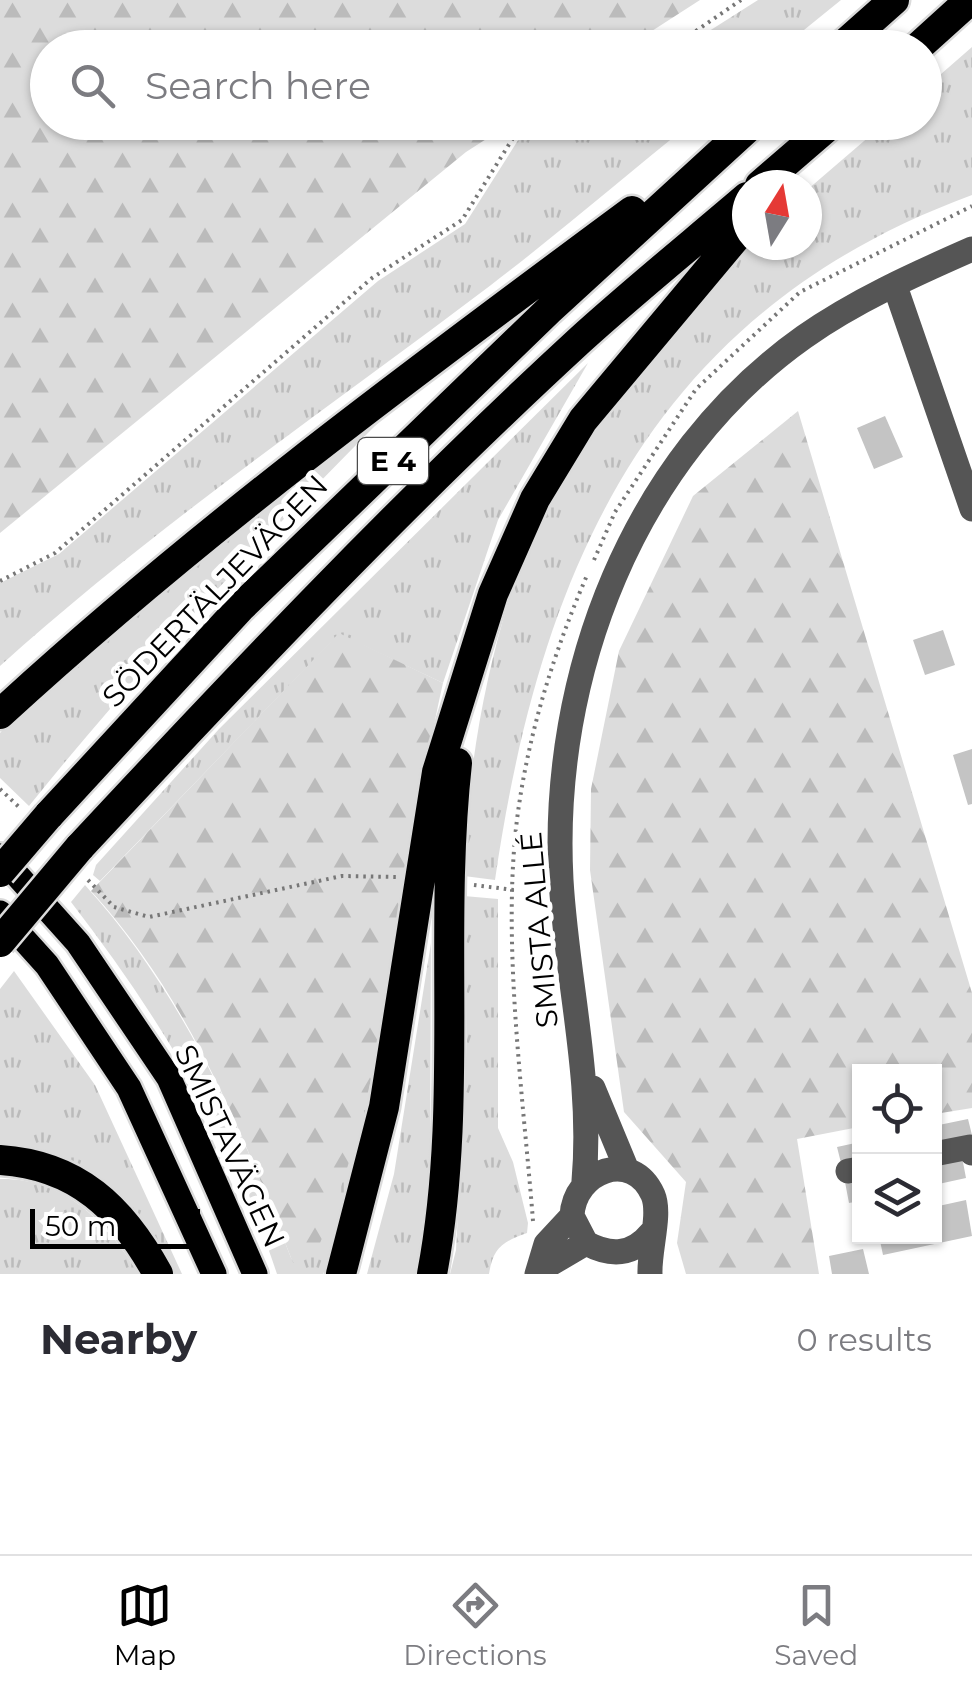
<!DOCTYPE html>
<meta charset="utf-8">
<style>
body{margin:0;font-family:Montserrat,sans-serif;background:#f2f2f3;color:#2b2b33}
.controls{position:absolute;right:30px;bottom:30px;display:grid;overflow:hidden;border-radius:0px;box-shadow:0 2px 8px #0004}
.controls button{width:90px;height:90px;display:grid;place-items:center;padding:0;border:0;border-bottom:2px solid #e1e1e2;background:#fff;color:#2b2b33;font:50px sans-serif}
.compass{position:absolute;left:732px;top:170px;width:90px;height:90px;border-radius:50%;background:#fff;box-shadow:0 2px 8px #0004;rotate:11deg}
.scale{position:absolute;left:30px;bottom:25px;width:170px;box-sizing:border-box;padding-left:10px;border:5px solid #000;border-top:0;font-size:28px;line-height:35px;white-space:nowrap;color:#000;-webkit-text-stroke:8px #fff;paint-order:stroke}
.list{margin:0;padding:0;list-style:none}
h2{display:flex;justify-content:space-between;align-items:center;height:130px;margin:0;padding:0 40px;font-size:42px}
h2 small{font-size:32px;font-weight:400;color:#7c7c81}
.icon{flex:none;width:55px;height:55px;fill:none;stroke:currentColor;stroke-width:2;stroke-linecap:round;stroke-linejoin:round}
.map{position:relative;flex:none;width:972px;height:1274px;overflow:hidden}
.search{position:absolute;background:#fff;box-shadow:0 2px 8px #0004;left:30px;right:30px;top:30px;height:110px;display:flex;align-items:center;gap:25px;box-sizing:border-box;padding:0 35px;border-radius:55px;color:#7c7c81;font-size:38px}
.sheet{height:280px;background:#fff}
nav{display:flex;justify-content:space-around;align-items:center;box-sizing:border-box;height:140px;border-top:2px solid #e1e1e2;background:#fff;font-size:28px;color:#7c7c81}
nav a{display:grid;justify-items:center;gap:5px}
nav .on{color:#000}
.map>svg:first-child{display:block}
</style>
<div class="map">
<svg width="972" height="1274" viewBox="0 0 972 1274">
<defs>
<pattern id="grass-tufts" width="24" height="20" patternUnits="userSpaceOnUse" patternTransform="scale(2.5)"><rect width="24" height="20" fill="#dcdcdc"/><path d="M3 7l-1-3M5 7V3M7 7l1-3M15 17l-1-3M17 17v-4M19 17l1-3" fill="none" stroke="#bbb"/></pattern>
<pattern id="forest-firs" width="22" height="20" patternUnits="userSpaceOnUse" patternTransform="scale(2.5)"><rect width="22" height="20" fill="#dcdcdc"/><path d="M5 1l3.5 6h-7zM16 11l3.5 6h-7z" fill="#bbb"/></pattern>
</defs>
<rect width="100%" height="100%" fill="#fff"/>
<path fill="url(#grass-tufts)" d="M758,0H841L783,47H684Z
M972,47V195C654,312 541,563 495,880L464,876C468,717 512,526 608,395C648,342 702,294 747,245H807V190L885,123L924,122L925,88Z
M546,122L691,123C624,177 559,233 491,285C326,410 154,527 0,666V583L59,554L378,281L465,224L522,134Z
M588,363L498,520L443,683L339,634L100,881L93,875L96,865L219,729Z
M425,376C287,513 151,654 29,806L0,778V733C118,603 286,487 425,376Z
M85,885C184,994 241,1127 293,1263L366,1092L400,926C381,1040 371,1167 323,1274H277C231,1135 160,1017 71,902Z
M464,896L498,899V1128L513,1162L528,1223L527,1233C502,1242 493,1248 489,1274H450L456,1250L467,1040Z
M431,943L430,1167L416,1274H367L394,1174Z
M14,971L95,1085L182,1274H166L135,1222L0,1152V989Z
M0,1179C66,1178 106,1222 139,1274H0Z"/>
<path fill="url(#forest-firs)" d="M0,0H700L627,47L48,48V122L511,123L466,152L0,533Z
M798,411L972,993V1108L935,1114L934,1072H860L859,1127L797,1139L819,1274H686L677,1243L686,1182L624,1112L590,870L591,789L619,651L693,496Z
M339,633L443,683C400,872 393,1076 315,1255L293,1263C242,1131 188,997 91,891Z"/>
<path fill="#c4c4c4" d="M885,416L903,457L874,469L857,428Z
M943,630L955,665L925,675L913,640Z
M972,749V804L968,805L953,755Z
M968,1119L972,1135L934,1143V1126Z
M860,1142V1159L841,1163L837,1147Z
M962,1157L966,1178L934,1185V1163Z
M860,1179V1201L849,1203L845,1182Z
M966,1200L972,1236L883,1255L879,1236H934V1207Z
M863,1249L869,1274H832L829,1256Z"/>
<g fill="none" stroke-linecap="round" stroke-linejoin="round">
<defs>
<path id="major" d="M0,856L78,943L169,1078L255,1274
M0,913L47,965L129,1088L214,1274"/>
<path id="highway" d="M840,48L894,0
M917,48L970,0
M760,185L833,122
M0,714C199,531 415,372 632,211
M48,816L240,608L549,310L754,122
M79,848C241,674 405,501 580,340C634,291 692,244 747,197
M0,1160C77,1165 122,1208 158,1274
M341,1274L384,1107L437,772L493,594L535,499L583,420L747,224
M432,1274C464,1105 438,934 457,763"/>
</defs>
<use href="#major" stroke="#dbdbdb" stroke-width="30"/>
<use href="#highway" stroke="#dbdbdb" stroke-width="35"/>
<path stroke="#777" stroke-width="4" stroke-dasharray="2.5 5" stroke-linecap="butt" d="M671,48L741,0
M594,560L615,512L696,389L800,292L972,206
M0,581L55,553L372,278L462,220L518,130L534,122
M0,789L20,808
M88,880L114,907L149,917L342,876L396,877
M474,885L514,890
M533,1221C523,1093 500,931 519,805C531,724 556,647 588,573"/>
<path stroke="#555" stroke-width="25" d="M895,286L972,509
M593,1088L627,1170
M934,1154L970,1147L972,1153
M848,1171L860,1169
M584,1181C593,1079 567,982 561,880C550,675 633,458 804,337C855,301 915,274 972,249
M540,1270L586,1243
M537,1274L546,1244L572,1216
M650,1274C649,1250 661,1214 653,1195C632,1148 574,1171 572,1216L586,1243C610,1256 632,1256 651,1233"/>
<use href="#major" stroke="#000" stroke-width="25"/>
<use href="#highway" stroke="#000" stroke-width="30"/>
<defs>
<path id="highway-bridge" d="M0,872L48,816
M0,942L79,848"/>
</defs>
<use href="#highway-bridge" stroke="#dbdbdb" stroke-width="35" stroke-linecap="butt"/>
<use href="#highway-bridge" stroke="#000" stroke-width="30"/>
</g>
<g text-anchor="middle" dominant-baseline="central" stroke-width="10" stroke-linejoin="round" paint-order="stroke">
<rect fill="#fff" stroke="#4c4c4c" stroke-width="2.5" x="358" y="438" width="70" height="46" rx="8"/>
<g font-size="28" font-weight="bold" fill="#000">
<text x="393" y="461">E 4</text>
</g>
<g font-size="30" fill="#000" stroke="#fff">
<text transform="translate(215 591) rotate(-46)">SÖDERTÄLJEVÄGEN</text>
<text transform="translate(539 930) rotate(-95)">SMISTA ALLÉ</text>
<text transform="translate(230 1146) rotate(65)">SMISTAVÄGEN</text>
</g>
</g>
</svg>
<div class="controls">
<button><svg class="icon" aria-label="locate" viewBox="0 0 24 24"><circle cx="12" cy="12" r="6"/><path d="M12 2v4M12 18v4M2 12h4M18 12h4"/></svg></button>
<button><svg class="icon" aria-label="layers" viewBox="0 0 24 24"><path d="M12 4l9 5-9 5-9-5zM3 14l9 5 9-5"/></svg></button>
</div>
<svg class="compass" viewBox="-18 -18 36 36"><path d="M0-13l5 13h-10z" fill="#e53935"/><path d="M0 13l5-13h-10z" fill="#7c7c81"/></svg>
<div class="scale">50 m</div>
<div class="search"><svg class="icon" aria-label="search" viewBox="0 0 24 24"><circle cx="10" cy="10" r="6"/><path d="M15 15l6 6"/></svg>Search here</div>
</div>
<section class="sheet">
<h2>Nearby<small>0 results</small></h2>
<ul class="list">
</ul>
</section>
<nav>
<a class="on"><svg class="icon" aria-label="map" viewBox="0 0 24 24"><path d="M3 6l6-2 6 2 6-2v14l-6 2-6-2-6 2zM9 4v14M15 6v14"/></svg>Map</a>
<a><svg class="icon" aria-label="directions" viewBox="0 0 24 24"><path d="M12 3l9 9-9 9-9-9zM9 14v-3h6M13 9l2 2-2 2"/></svg>Directions</a>
<a><svg class="icon" aria-label="saved" viewBox="0 0 24 24"><path d="M7 4h10v16l-5-4-5 4z"/></svg>Saved</a>
</nav>
